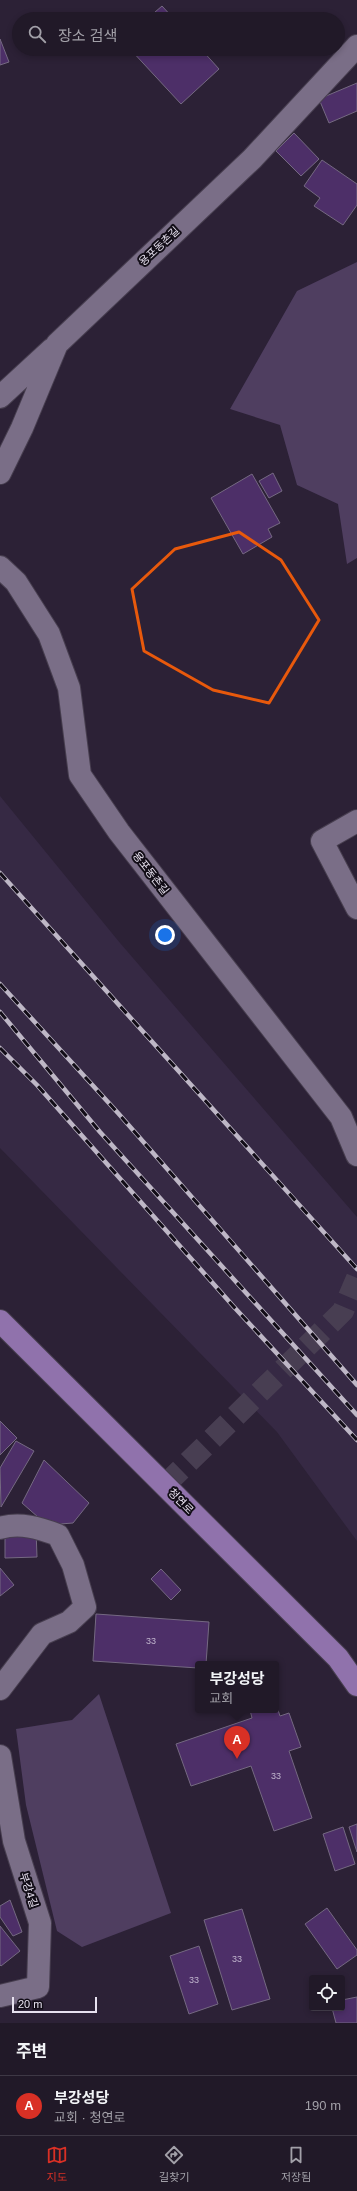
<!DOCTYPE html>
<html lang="ko">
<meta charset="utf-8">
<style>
body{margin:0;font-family:Helvetica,"Noto Sans KR",sans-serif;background:#2d2634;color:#f1f3f6}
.controls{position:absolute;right:12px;bottom:12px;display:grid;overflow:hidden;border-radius:4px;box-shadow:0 2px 6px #0003}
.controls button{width:36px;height:36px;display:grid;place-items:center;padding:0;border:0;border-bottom:1px solid #3e3845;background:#211928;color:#f1f3f6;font:20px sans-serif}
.scale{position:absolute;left:12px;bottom:10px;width:85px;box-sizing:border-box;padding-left:4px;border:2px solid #e7e1ef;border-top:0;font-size:11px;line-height:14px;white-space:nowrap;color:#e7e1ef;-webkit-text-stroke:3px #120d17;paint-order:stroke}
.you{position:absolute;left:165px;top:935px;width:14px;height:14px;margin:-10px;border:3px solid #fff;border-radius:50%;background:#1a73e8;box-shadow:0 0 0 6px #1a73e833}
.badge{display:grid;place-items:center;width:26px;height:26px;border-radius:50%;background:#d93025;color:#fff;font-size:13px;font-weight:700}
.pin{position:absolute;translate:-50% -33px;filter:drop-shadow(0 1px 2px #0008)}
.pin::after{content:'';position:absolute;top:21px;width:14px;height:12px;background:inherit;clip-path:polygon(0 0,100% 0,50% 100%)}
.popup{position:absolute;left:195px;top:1661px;width:84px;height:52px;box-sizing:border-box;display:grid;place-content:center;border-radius:4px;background:#211928;filter:drop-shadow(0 1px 3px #0005);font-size:13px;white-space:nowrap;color:#a2a0a8}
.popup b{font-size:15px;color:#f1f3f6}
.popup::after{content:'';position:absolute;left:50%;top:100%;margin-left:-8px;border:8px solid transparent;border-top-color:#211928}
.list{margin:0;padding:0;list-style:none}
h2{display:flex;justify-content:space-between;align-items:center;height:52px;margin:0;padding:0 16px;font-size:17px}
h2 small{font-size:13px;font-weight:400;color:#a2a0a8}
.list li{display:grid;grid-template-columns:26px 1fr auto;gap:12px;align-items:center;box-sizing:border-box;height:60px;padding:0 16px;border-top:1px solid #3e3845}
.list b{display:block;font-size:15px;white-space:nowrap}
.list p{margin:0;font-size:13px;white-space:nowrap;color:#a2a0a8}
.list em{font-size:13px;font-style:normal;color:#a2a0a8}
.icon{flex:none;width:22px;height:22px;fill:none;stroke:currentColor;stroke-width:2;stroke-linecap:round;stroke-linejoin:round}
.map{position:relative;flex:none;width:357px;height:2023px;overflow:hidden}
.search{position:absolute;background:#211928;box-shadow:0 2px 6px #0003;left:12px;right:12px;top:12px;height:44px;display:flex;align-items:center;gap:10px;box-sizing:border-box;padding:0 14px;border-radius:22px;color:#a2a0a8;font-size:15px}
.sheet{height:112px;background:#211928}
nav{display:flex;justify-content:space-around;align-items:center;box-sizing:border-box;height:56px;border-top:1px solid #3e3845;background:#211928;font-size:11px;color:#a2a0a8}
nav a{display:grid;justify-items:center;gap:2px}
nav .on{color:#d93025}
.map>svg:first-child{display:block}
</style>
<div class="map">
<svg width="357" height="2023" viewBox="0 0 357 2023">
<rect width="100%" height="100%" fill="#2c2136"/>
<path fill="#362944" d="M0,796L120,943L357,1217V1541L277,1432L0,1148Z"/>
<path fill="#4f3e60" d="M357,262V558L347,564L338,504L297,485L280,425L230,409L297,291Z
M99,1694L171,1913L82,1947L57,1931L26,1805L16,1729L72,1720Z"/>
<path fill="#4d2f68" stroke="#756982" d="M162,6L174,19H147Z
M0,39L9,62L0,65Z
M130,49H201L219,69L181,104Z
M357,83V111L329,123L319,99Z
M294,133L319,159L301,176L276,151Z
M322,160L357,184V205L343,225L314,206L320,198L304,186Z
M273,473L282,491L269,498L259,481Z
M252,474L280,523L268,529L272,537L243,554L211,498Z
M0,1421L17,1438L0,1455Z
M16,1441L34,1451L1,1507L0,1468Z
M44,1460L89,1503L73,1523L47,1525L22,1503Z
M36,1530L37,1557L5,1558V1531Z
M0,1568L14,1585L0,1596Z
M161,1569L181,1590L171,1600L151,1579Z
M96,1614L209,1622L206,1664H198V1668L93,1661Z
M276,1704L280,1716L289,1713L301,1747L289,1751L312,1818L274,1831L251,1766L191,1786L176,1744L252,1718L250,1710H276Z
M357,1824V1852L349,1827Z
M343,1827L355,1864L335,1871L323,1834Z
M10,1900L22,1932L13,1936L0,1917V1906Z
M327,1908L357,1950V1955L337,1969L305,1924Z
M242,1909L270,1999L232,2010L204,1920Z
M0,1926L20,1951L1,1966L0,1965Z
M199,1946L218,2004L189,2014L170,1956Z
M357,1997V2023H336L332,2008H342V2000Z"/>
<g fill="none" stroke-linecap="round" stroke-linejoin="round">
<path stroke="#483e52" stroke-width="22" stroke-dasharray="22 11" stroke-linecap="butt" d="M165,1485L343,1311L357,1278"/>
<defs>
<path id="minor" d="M0,397L52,349
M0,473L22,428L57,344L252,159L357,46
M0,567L16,582L49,634L69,688L80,775L119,832L341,1117L357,1155
M357,821L322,841L357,908
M0,1528C20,1522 39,1528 58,1535L73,1565L85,1607L69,1622L42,1634L0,1689
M0,1756L14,1841L40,1923L38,1987L0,1996"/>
<path id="major" d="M0,1321L338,1658L357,1685"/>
</defs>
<use href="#minor" stroke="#473e4f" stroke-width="24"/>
<use href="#major" stroke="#473e4f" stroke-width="24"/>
<use href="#minor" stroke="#7a6e87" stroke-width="22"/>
<use href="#major" stroke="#9072ac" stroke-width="22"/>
<defs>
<path id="rail" d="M0,873L357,1269
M0,984L118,1113L357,1385
M0,1012L100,1132L357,1415
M0,1048L37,1085L234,1307L357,1440"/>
</defs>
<use href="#rail" stroke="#beb7c6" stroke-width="4.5"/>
<use href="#rail" stroke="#120d17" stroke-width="3" stroke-dasharray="9" stroke-linecap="butt"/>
</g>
<path fill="none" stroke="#e8590c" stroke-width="3" stroke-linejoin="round" d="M239,532L281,560L319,620L269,703L213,690L144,651L132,589L175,549Z"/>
<g text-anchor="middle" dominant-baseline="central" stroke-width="4" stroke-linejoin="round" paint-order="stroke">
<g font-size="9" fill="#c0b4cd">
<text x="151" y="1641">33</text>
<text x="276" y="1776">33</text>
<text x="237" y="1959">33</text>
<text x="194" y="1980">33</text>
</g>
<g font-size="11" fill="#e7e1ef" stroke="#120d17">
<text transform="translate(159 246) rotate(-43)">용포동촌길</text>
<text transform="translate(151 873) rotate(52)">용포동촌길</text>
<text transform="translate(181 1501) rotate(45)">청연로</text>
<text transform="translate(29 1890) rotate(72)">부강4길</text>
</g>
</g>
</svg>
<div class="controls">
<button><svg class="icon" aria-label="locate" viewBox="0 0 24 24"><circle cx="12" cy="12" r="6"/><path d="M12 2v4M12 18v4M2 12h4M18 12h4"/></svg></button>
</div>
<div class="scale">20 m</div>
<div class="you"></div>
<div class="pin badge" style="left:237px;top:1759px">A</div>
<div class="popup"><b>부강성당</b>교회</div>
<div class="search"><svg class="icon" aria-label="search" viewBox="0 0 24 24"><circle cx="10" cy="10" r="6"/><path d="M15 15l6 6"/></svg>장소 검색</div>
</div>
<section class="sheet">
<h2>주변<small></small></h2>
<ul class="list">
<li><span class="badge">A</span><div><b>부강성당</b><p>교회 · 청연로</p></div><em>190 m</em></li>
</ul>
</section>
<nav>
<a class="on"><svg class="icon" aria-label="map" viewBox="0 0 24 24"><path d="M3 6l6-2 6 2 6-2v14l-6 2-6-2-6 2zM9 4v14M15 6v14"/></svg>지도</a>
<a><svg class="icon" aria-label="directions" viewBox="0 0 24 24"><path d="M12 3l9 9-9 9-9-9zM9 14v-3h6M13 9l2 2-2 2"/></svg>길찾기</a>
<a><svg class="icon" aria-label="saved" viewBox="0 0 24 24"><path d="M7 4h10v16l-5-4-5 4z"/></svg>저장됨</a>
</nav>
